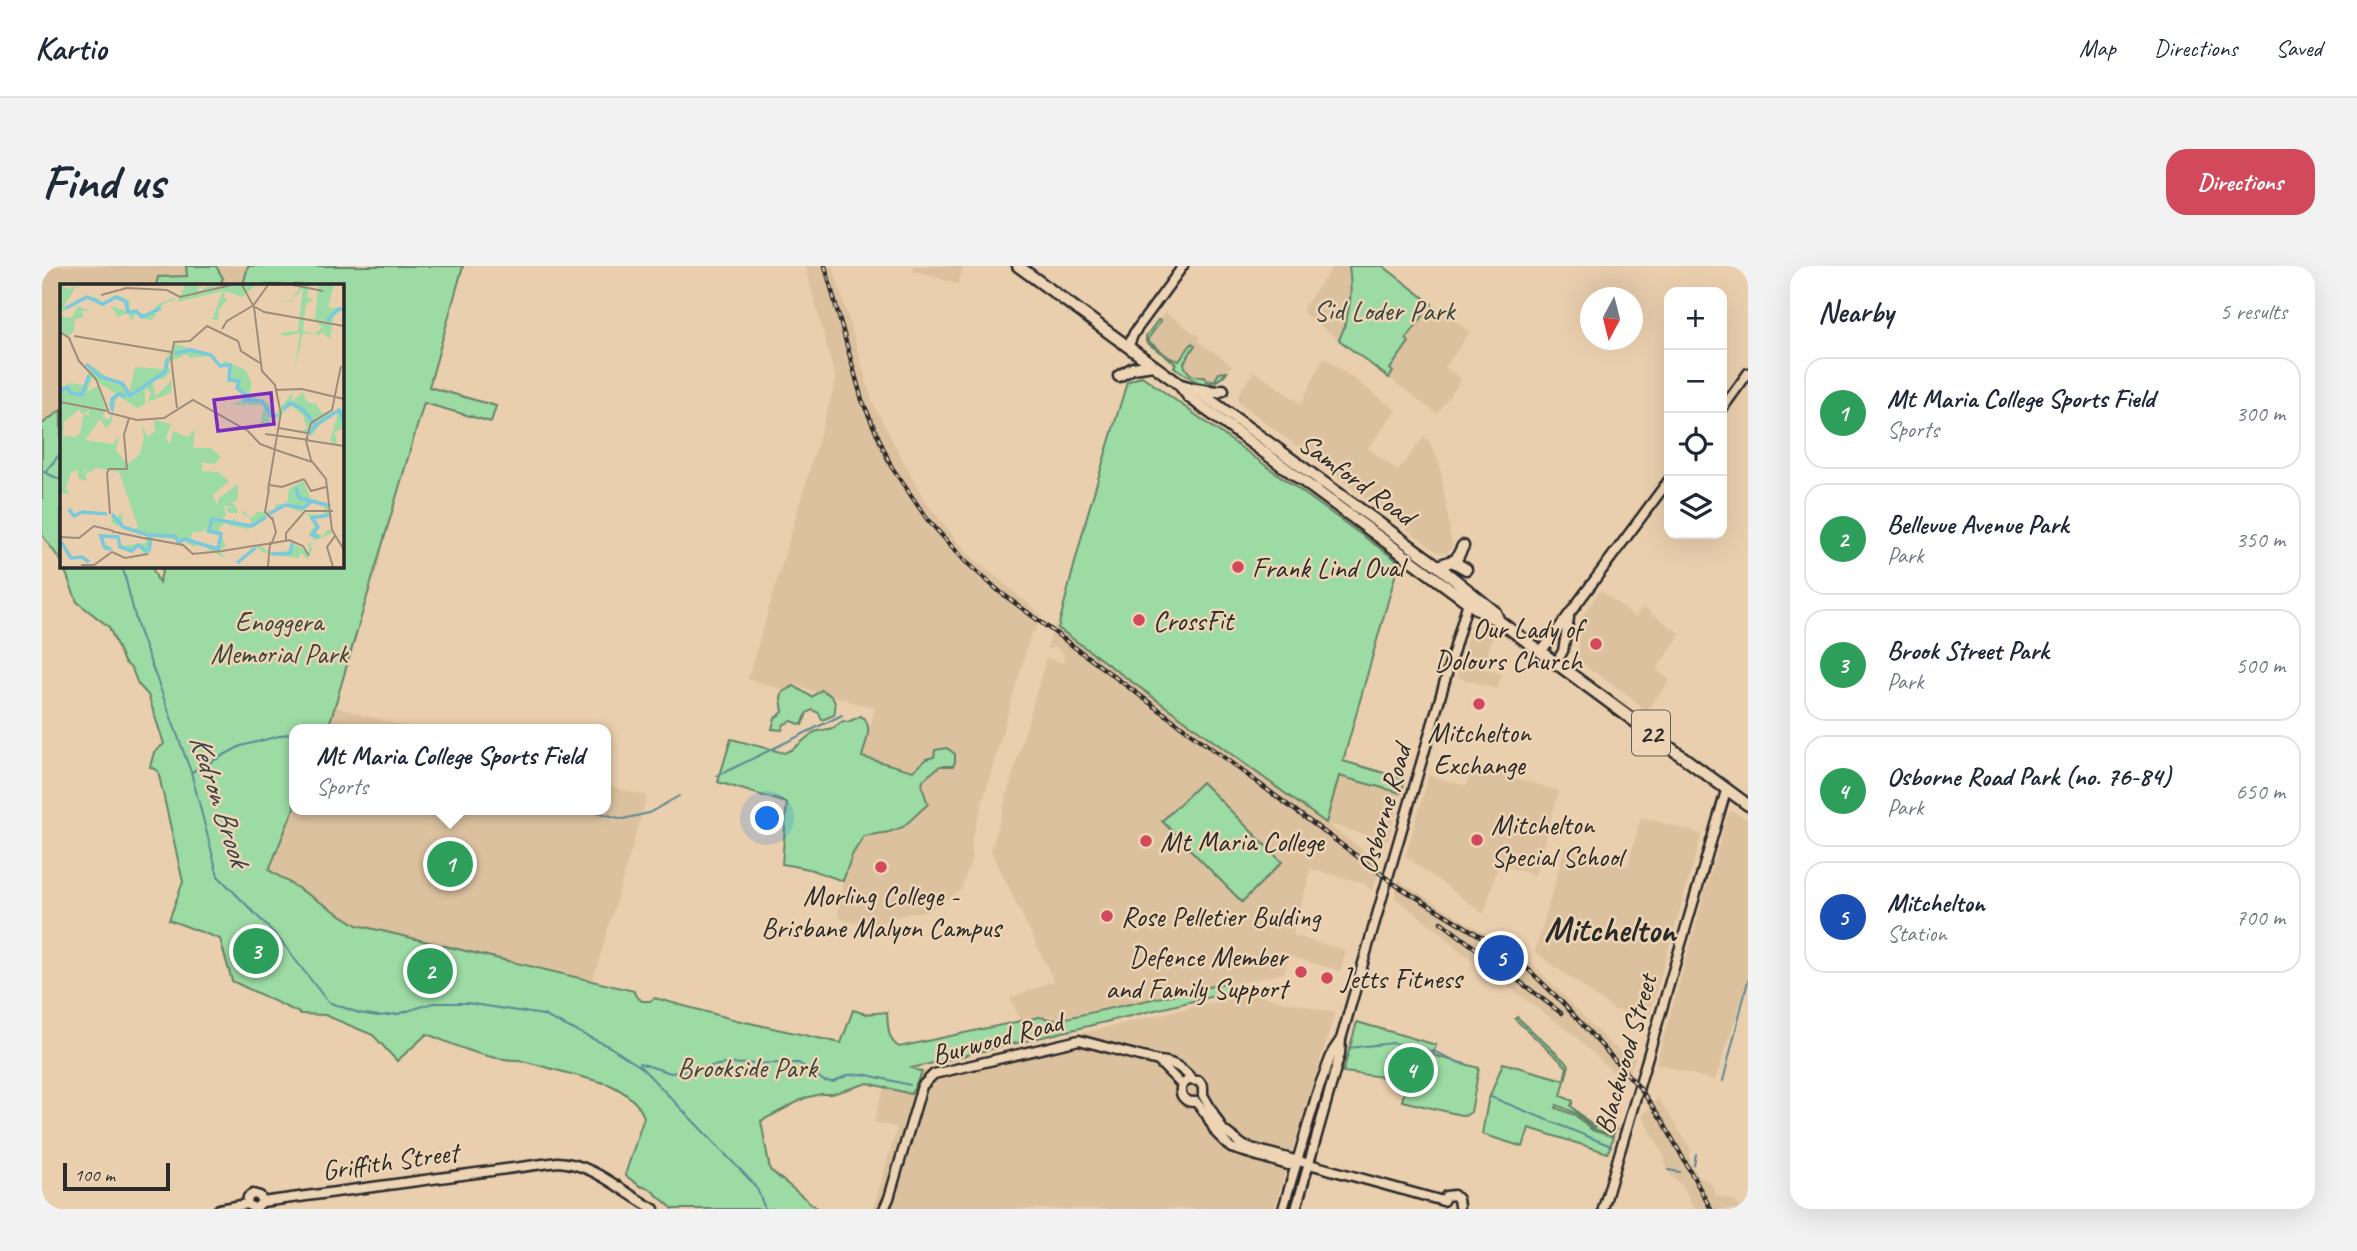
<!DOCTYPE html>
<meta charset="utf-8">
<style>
body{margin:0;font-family:Caveat,sans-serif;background:#f2f2f3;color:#1f2937}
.controls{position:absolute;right:21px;top:21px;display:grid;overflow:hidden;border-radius:14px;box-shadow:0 7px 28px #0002}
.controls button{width:63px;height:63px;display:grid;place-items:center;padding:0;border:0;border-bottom:2px solid #e0e1e3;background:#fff;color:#1f2937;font:35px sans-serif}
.compass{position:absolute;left:1538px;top:21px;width:63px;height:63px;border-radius:50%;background:#fff;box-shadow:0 7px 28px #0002;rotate:187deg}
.scale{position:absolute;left:21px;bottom:18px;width:107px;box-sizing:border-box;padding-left:7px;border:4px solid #2b2b2b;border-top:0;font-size:19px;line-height:24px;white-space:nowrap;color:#2b2b2b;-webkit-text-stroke:5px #edd4b5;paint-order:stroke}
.you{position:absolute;left:726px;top:553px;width:24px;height:24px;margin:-18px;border:5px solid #fff;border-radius:50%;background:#1a73e8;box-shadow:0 0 0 10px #1a73e833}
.badge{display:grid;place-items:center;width:46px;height:46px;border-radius:50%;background:#d1495b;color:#fff;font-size:23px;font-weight:700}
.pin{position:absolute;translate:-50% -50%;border:4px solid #fff;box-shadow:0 2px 7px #0006}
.popup{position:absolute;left:247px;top:458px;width:322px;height:91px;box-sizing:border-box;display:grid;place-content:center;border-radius:14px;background:#fff;filter:drop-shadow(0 2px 5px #0005);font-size:23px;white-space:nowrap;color:#747a83}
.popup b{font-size:26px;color:#1f2937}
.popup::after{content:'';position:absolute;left:50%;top:100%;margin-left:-14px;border:14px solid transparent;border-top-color:#fff}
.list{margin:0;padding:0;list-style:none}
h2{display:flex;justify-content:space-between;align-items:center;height:91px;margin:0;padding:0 28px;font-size:30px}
h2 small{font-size:23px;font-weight:400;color:#747a83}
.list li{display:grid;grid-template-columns:46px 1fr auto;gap:21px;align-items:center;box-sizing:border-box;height:112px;margin:0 14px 14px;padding:0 14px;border:2px solid #e0e1e3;border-radius:21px}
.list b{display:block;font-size:26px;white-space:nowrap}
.list p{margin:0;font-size:23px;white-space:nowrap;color:#747a83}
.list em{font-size:23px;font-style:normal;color:#747a83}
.icon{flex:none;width:38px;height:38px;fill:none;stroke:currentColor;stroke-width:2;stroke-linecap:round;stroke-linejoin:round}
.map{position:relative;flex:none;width:1706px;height:943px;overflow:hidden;border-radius:21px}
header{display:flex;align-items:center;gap:42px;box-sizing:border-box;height:98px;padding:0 35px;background:#fff;border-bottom:2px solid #e0e1e3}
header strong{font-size:33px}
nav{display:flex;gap:38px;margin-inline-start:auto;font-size:24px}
.intro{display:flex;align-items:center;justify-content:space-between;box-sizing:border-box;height:168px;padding:0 42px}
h1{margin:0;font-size:49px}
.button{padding:18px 32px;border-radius:21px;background:#d1495b;color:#fff;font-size:24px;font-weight:700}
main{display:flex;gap:42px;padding:0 42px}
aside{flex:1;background:#fff;border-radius:21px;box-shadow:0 7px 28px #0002}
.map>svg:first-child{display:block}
</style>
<header>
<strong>Kartio</strong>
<nav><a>Map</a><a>Directions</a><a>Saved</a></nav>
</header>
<div class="intro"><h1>Find us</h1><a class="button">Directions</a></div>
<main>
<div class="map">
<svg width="1706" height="943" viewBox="0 0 1706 943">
<rect width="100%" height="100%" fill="#eacfae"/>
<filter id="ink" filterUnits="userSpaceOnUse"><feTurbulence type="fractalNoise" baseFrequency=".0143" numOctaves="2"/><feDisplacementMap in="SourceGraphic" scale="14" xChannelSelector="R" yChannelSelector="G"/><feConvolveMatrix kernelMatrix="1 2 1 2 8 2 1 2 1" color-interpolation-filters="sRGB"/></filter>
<g filter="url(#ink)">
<path fill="#dcc19f" d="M0,0H206L201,19H19V193L0,181Z
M763,0H791L831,138L882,234L926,288L1000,349L993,365L989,367L930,573V591L919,624L885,646H871L826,661L799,653L796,648L802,608L810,589L864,504L819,491L833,442L751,419L748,426L706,413L794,114Z
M872,0H921L916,18L871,5Z
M1291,0H1307L1309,11V33L1305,55L1297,74L1262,48L1261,42Z
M1390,38L1428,66L1403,101L1420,113L1395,148L1347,112L1351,106L1348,103L1367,76L1364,73Z
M1123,46L1158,71L1156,75L1190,99L1174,116L1166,119L1157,116L1132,101L1134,98L1104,76V70Z
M1282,91L1354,144L1326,182L1356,205L1382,170L1388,177L1397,197L1401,218L1410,280L1405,288L1395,286L1196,136V129L1212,105L1259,138Z
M1558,324L1593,351L1601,341L1639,368L1614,404L1628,414L1604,446L1591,433L1536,395L1538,354Z
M1434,355H1438L1452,365L1442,402L1460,408L1456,423L1415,411L1428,363Z
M1013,359L1283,557L1297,510L1359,527L1346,575L1286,558L1339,598L1330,625L1321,617L1269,603L1251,669L1304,685L1298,705L1247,690L1242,707L1068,747L1063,743L1013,752L1011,749L979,756L968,732L1012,715L949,585L1004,392L1022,397L1021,387L1015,381L1004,383Z
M293,441L372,463H285Z
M1430,499L1517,525L1493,609L1456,599L1442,648L1363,590L1387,509L1424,520Z
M564,519L605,530L551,714L315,659L227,604L252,542L564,544Z
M1690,545L1706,553V715L1673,815L1614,797L1686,547Z
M1599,551L1660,568L1606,753L1571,743L1493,686L1523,581L1586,599Z
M1357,611L1361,617L1488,695L1569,779L1584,788L1594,791L1582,817L1532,769L1416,684L1393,662L1353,632Z
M1212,728L1293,747L1232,943H831L855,862L832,856L842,821L869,828L880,806L893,802L1200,729Z
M1616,832L1648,881V895L1656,910L1668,916L1674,929L1694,935L1698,943H1651L1642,921L1630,911L1623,898V891L1600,850Z"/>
<path fill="#9cdba4" stroke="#648368" stroke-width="2" d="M144,0H174L181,12L178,19H114L116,11L145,10Z
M206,0H421L387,121L454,140L449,156L382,137L290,450L285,463H252V542L227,604L315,659L592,725L593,729L600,735H608L613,732L694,754L799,777L811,744L824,748L845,746C846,759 845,774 857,781L997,751L1015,754L1184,717L1190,721L1189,726L870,802L880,806L869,828L826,817L790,828H779L763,832L719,855L728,904L776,943H631L608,923L598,920L583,909L602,851C597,836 580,824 566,818L477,794C444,794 415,780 385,768L355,795L331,769L283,749L259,748L190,715L178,673L127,654L141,616L116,505L108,501L112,486L122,478L106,429L96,418L90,403L82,396L67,361L35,336L21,299H109L117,317L122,299H299V19H201Z
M1307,0H1341L1390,38L1364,73L1367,76L1348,103L1351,106L1347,112L1297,74C1308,49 1311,27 1307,0Z
M1116,54L1119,55L1105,74L1128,92L1137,95L1150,77L1153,79L1142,97C1144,108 1153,112 1163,111L1165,115L1173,114L1177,107L1185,106C1166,128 1151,114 1132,101L1134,98L1104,76V70Z
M1100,110L1357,296L1301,495L1363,513L1359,527L1297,510L1284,557L1016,362L1045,250L1085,116Z
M19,144V295L0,269V158Z
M752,420L770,431L779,424C791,429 796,436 792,449L780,454L777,447L770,444L765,447L760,459L750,455L742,458L740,464L730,463L733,452L741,446L739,432L741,426Z
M819,450C833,460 823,477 820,491L871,505L884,493L892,491L893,484L905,482L913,488V496L911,500H898L881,514L880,521L886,538L861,561L847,566L822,570L810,589L801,615L767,603L740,598L745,537L676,516L689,473L742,487L751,483L772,466L791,462L801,455L806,456Z
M1160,516L1240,596L1200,636L1120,555Z
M1475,751L1527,799L1519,830L1531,835L1529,840L1553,862L1557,858L1569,865L1571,862L1574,863L1571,869L1551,863L1534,847L1515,839L1514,842L1533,849L1550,864L1571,871L1566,887L1487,862L1481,881L1440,868L1446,835L1461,797L1522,814L1525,801L1473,753Z
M1315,756L1394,779L1391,789L1437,802L1429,846L1423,850L1360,835L1365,814L1301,806Z"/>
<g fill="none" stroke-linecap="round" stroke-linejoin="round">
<path stroke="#5c8995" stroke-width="2" d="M0,205L19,214
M3,206L19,187
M80,299L96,362L149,506L176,610L235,670L286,736L317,747L336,750L356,748L391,737H425L501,749L568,781L599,801L710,916L716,925L723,943
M263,463L271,461L298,463
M150,506L199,480L252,466
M675,510L800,449
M546,544L581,553L607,547L637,530
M1306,782L1351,777L1393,786L1423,799
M597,797L629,807L682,798L757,797L782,815L791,816L806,809L821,808L868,819
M1681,815L1706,715
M1449,831L1569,880
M1652,899L1654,888
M1626,904L1638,906"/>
<defs>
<path id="tertiary" d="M1086,81L1092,67L1141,0
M1680,143L1706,107
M1499,386L1627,214
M1514,397L1521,385L1527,352
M1116,795L1140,819
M1140,819L1146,814L1157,815L1161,821V829
M1140,819C1136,829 1143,837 1154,836
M1161,829L1181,864L1202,880L1401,935
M1154,836L1164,848L1174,867L1189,882L1246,899
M1401,935L1404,930L1412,929L1416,933L1417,940
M220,936L516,896C553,898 581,927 612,943
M205,938L206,931L211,928L218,930L220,936
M205,938L213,943L220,936
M177,943L205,938
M842,943L847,932L880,820L892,808L1037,774L1116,795C1131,795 1141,803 1150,813
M1241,943L1277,821L1291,785L1299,773
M1254,943L1298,788L1299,773L1427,332
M1561,943L1684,525"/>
<path id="primary" d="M976,0L1137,118L1147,131L1442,348L1457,355L1706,539
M1077,110L1091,102L1111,99
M1139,119L1153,123L1396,300L1453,346L1457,355
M1153,123L1175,126L1181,124
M1413,296L1421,280
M1396,300L1410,295L1424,303"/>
</defs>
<use href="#tertiary" stroke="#2b2b2b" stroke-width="13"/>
<use href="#primary" stroke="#2b2b2b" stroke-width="15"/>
<use href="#tertiary" stroke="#edd4b5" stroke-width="8"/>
<use href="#primary" stroke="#edd4b5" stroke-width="10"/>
<defs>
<path id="rail" d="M783,0L820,134L849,200L885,253L923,295L958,326L1354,619L1450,677L1487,704L1518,734L1597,821L1620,854L1669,943
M1399,656L1519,747"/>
</defs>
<use href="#rail" stroke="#2b2b2b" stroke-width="4.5"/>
<use href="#rail" stroke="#edd4b5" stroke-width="2" stroke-dasharray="5" stroke-linecap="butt"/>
</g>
</g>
<g fill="#d1495b" stroke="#edd4b5" stroke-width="2.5">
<circle cx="1196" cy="301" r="7"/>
<circle cx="1097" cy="354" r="7"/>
<circle cx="1554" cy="378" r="7"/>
<circle cx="1437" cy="438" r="7"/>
<circle cx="1435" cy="574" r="7"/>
<circle cx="1104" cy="575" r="7"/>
<circle cx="839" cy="601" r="7"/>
<circle cx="1065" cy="650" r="7"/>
<circle cx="1259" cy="706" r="7"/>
<circle cx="1285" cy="712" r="7"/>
</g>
<g text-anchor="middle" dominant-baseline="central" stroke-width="5" stroke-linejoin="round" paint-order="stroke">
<rect fill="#edd4b5" stroke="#655e54" stroke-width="2" x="1590" y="444.5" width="38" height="45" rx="5"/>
<g font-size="26" font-weight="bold" fill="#2b2b2b">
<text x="1609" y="467">22</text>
</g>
<g font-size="28" fill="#3c453d" stroke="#edd4b5">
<text x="1342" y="44">Sid Loder Park</text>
<text x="237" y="355">Enoggera<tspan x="237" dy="32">Memorial Park</tspan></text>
<text x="705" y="801">Brookside Park</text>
</g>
<g font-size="28" fill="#2b2b2b" stroke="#edd4b5">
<text transform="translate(1315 213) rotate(36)">Samford Road</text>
<text transform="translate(1342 543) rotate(-74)">Osborne Road</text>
<text transform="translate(955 772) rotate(-15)">Burwood Road</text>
<text transform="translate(1583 788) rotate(-74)">Blackwood Street</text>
<text transform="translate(348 895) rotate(-8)">Griffith Street</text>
</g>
<g font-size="28" fill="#2b2b2b" stroke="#edd4b5" text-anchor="start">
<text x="1210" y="301">Frank Lind Oval</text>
<text x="1111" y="354">CrossFit</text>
<text x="1540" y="362" text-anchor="end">Our Lady of<tspan x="1540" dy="32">Dolours Church</tspan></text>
<text x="1437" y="466" text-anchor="middle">Mitchelton<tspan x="1437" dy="32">Exchange</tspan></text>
<text x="1449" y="558">Mitchelton<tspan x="1449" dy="32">Special School</tspan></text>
<text x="1118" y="575">Mt Maria College</text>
<text x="839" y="629" text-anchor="middle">Morling College -<tspan x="839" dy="32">Brisbane Malyon Campus</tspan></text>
<text x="1079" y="650">Rose Pelletier Bulding</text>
<text x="1245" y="690" text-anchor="end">Defence Member<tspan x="1245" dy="32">and Family Support</tspan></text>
<text x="1299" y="712">Jetts Fitness</text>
</g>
<g font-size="30" font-style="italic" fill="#374346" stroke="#edd4b5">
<text transform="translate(178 534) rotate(72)">Kedron Brook</text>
</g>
<g font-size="35" font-weight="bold" fill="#2b2b2b" stroke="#edd4b5">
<text x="1568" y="663">Mitchelton</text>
</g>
</g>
<g transform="translate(18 18)">
<rect width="284" height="284" fill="#eacfae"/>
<path d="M0,1L10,5L17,1L4,22L6,23L26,13H36L42,19L58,11L70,17L69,26L90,31L97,21L113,14L116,15L103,20L92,36L79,34L77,28L71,37L68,29L58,33L51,22L66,27L64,17L57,14L41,22L35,15H26L0,29ZM125,1L139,2L138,9L146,3L196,1L182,13L165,7L164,14L168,15L159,25L158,36L152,35L163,7L117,18ZM236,1H249L247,14L254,15L246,20L243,47L255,50L262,43L255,36L258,1H274L268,23L283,26L274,31L270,55L262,48L259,51L243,49L235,84L240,49L227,52L221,51L220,49L238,47L243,4L231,17L215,18L231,16L241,2ZM18,22L30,27H21L24,33L15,35L14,47L8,52L0,48V32L12,34ZM115,60L148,69L160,81L165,77L186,86L192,101L189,111L208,119L214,132L233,108L231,118L243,108L247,118L256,120L262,129L283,126V144L275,148L277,161L270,157L278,129L266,133L251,152L243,146L247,144L243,131L230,121L217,135L209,133L210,142H200L204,121H172L187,114L174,97L169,98V82L161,83L149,72L129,74L127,70L107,79L110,88L105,94L92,97L96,112L112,96L111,109L87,118L91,109L85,104V120L77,124L57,111L51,139L46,144L40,135L25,156L53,160L59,151L56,167L68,180L80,170L84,153L81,139L87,152L95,148L94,136L111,140L106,154L110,160L113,147L128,153L135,145L133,164H151L161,173L155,180L142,178V187L158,188L169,197L153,211L157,221L159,214L178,200V216L172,218L177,224L178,229H169L166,224H176L164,222L166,231L161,237L167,241L175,234V240L191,241V235L182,229V226L191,234L197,228L214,227L216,220H227L229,205L243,197L251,215L267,219L270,232L255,234L256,249L263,252L268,245L273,249L250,258L252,266L247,275L241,269L239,274L212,271L202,268L198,263L192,270V264L200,262L212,270L229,268L232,259L249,268L248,260L254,255L249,249L255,241L247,230L265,231L264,220L253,219L240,228L227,222L209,231L187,246L185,262L187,245L163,240L159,245L166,262L159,267L166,275L139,260L133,263L124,256L93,253L90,270H83L80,262L70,269L60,264L57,254H43L45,261L53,264L47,269L50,266H44L43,250L59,252L62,262L86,259V249L71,248L69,242L63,244L52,239V230L58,236V232L62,229L63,243L69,242L73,247L78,243L59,188L36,184L27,190L24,182L27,197L18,194V186L11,188L6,204L9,211L0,208V105L10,99L27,102L29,80L53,97H63L70,107L75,83L104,85V78ZM32,94L56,110L48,120L53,125L49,136L42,133L46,127L38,102L27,108ZM20,125L21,130L29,127V132L24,129L20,149L16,153L3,152L4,138ZM144,243L147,249L159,251L157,264L131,255L132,249L144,247Z" fill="#9cdba4" fill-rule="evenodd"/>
<path fill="none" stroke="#7cc8dc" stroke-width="3.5" d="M6,24L27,13L43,20L56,13L66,18L68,28L76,27L82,33L101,24M267,37L278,25H284M115,69L131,66L151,71L160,82L170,81L169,96L179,97L177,104L192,116M26,80L41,93L62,99L70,112L105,88L108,74M0,107L7,103L11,109L22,111L29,91M182,116L202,117L211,131L217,132M223,125L231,119L242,125L256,141L249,150M52,127V115L59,110L66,112M256,141L279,126L284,138M236,203L239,214L251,217M9,225L14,232L22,228L47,230M52,230L63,243L88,251M209,230L225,221L244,224L251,217L270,222M259,253L252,251L258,243L252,234L269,231M0,256L11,274L22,273L29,278M51,266L44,262L41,252L58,253L60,263L72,267L78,261L87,267M89,267L91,251L115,252L119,259L124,255L158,265L161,250L149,247L152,235L192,242L206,233M211,270L230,269L232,259M177,279L195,264"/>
<path fill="none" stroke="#9e8d7a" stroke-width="2" d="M182,1L194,23L202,87L215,101L221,130M233,1L263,7M41,11L67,4L107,6L120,13M120,13L171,1M193,22L208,1M195,23L204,28L284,42M162,45L167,37L194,21M0,48L9,54L19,77M14,52L111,68M111,73L117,124M111,75L114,58L130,57L147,42L178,57L181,67L200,79M18,76L36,95L49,129L77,136L104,134L133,116L188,147L200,160L219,167M281,82L272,126L251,139L246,157L251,176L266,195L272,246L284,266M215,106L242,105L284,115M0,118L47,127M219,144L247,149M205,150L249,156M245,156L284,162M219,167L252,178M47,189L49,185H67L64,151L69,134M47,189L50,230M244,195L251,207L266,203M209,201L222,203L244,195M209,205L205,228L212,235M208,206L221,128M50,247L88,255M0,253L19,254L34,242L54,247M85,254L123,261L133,270M226,256V249L245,227H273M229,256L243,262L249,272M211,261L216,248L212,233M162,267L231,256M132,270L163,267M21,281H34L52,268L65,274L88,270M208,283L210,258M273,283L267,263L275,252"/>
<path fill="#7b2cbf" fill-opacity="0.15" stroke="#7b2cbf" stroke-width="3.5" d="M211,109L214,140L158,147L154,116Z"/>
<rect width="284" height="284" fill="none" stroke="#2b2b2b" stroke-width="3.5"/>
</g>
</svg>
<div class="controls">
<button>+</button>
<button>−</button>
<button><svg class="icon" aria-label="locate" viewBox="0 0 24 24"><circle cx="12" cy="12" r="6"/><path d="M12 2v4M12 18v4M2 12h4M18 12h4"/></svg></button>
<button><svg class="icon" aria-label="layers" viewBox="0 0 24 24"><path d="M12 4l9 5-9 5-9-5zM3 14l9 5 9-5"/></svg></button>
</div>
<svg class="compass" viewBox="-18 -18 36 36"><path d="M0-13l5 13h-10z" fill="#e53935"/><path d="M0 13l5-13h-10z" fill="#747a83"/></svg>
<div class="scale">100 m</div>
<div class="you"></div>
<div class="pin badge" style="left:408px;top:598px;background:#2e9e5b">1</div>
<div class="popup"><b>Mt Maria College Sports Field</b>Sports</div>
<div class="pin badge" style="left:388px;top:705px;background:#2e9e5b">2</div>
<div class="pin badge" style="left:214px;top:685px;background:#2e9e5b">3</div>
<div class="pin badge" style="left:1369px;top:804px;background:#2e9e5b">4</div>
<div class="pin badge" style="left:1459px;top:692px;background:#1a4fb4">5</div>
</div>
<aside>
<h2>Nearby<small>5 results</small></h2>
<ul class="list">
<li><span class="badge" style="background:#2e9e5b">1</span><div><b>Mt Maria College Sports Field</b><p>Sports</p></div><em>300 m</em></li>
<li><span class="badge" style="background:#2e9e5b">2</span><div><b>Bellevue Avenue Park</b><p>Park</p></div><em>350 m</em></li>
<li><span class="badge" style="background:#2e9e5b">3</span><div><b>Brook Street Park</b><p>Park</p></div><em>500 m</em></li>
<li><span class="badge" style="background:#2e9e5b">4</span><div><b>Osborne Road Park (no. 76-84)</b><p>Park</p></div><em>650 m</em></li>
<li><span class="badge" style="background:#1a4fb4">5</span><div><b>Mitchelton</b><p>Station</p></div><em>700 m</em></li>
</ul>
</aside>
</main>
